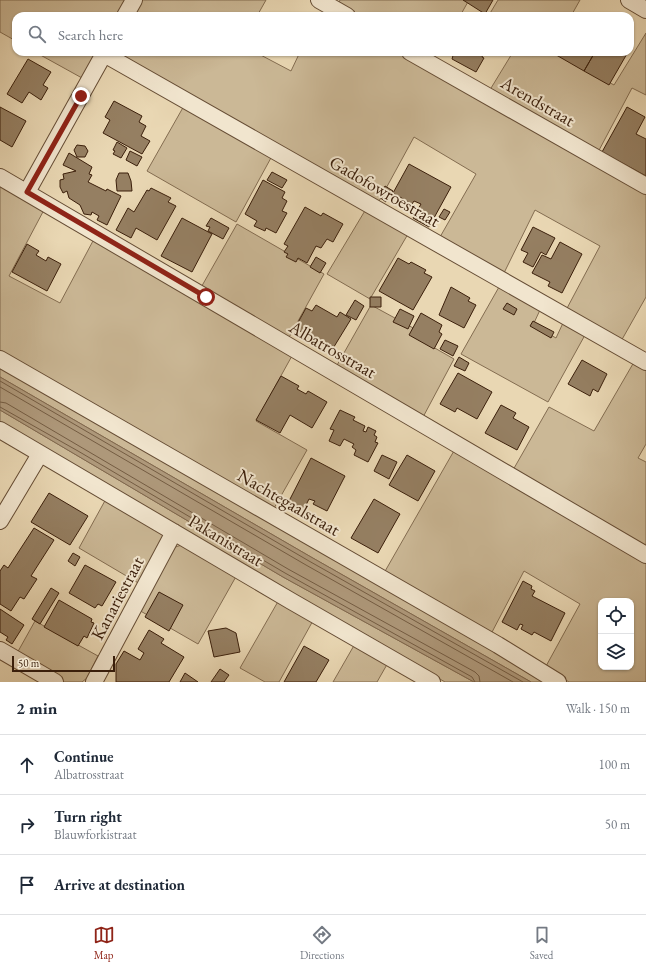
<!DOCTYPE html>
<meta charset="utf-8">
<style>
body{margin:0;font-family:"EB Garamond",serif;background:#f2f2f3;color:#1f2937}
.controls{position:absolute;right:12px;bottom:12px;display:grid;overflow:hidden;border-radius:8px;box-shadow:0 1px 3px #0004}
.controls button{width:36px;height:36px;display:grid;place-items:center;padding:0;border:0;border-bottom:1px solid #e0e1e3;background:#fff;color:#1f2937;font:20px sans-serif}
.scale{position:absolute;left:12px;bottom:10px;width:103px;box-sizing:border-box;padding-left:4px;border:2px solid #3b1f0b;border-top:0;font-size:11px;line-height:14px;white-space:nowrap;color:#3b1f0b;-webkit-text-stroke:3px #f1e5ce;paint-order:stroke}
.stop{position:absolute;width:12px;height:12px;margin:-9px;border:3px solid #8f2418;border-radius:50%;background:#fff}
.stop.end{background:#8f2418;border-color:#fff;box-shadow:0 1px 4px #0008}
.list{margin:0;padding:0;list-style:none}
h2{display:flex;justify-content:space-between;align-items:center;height:52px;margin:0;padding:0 16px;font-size:17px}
h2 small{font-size:13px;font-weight:400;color:#747a83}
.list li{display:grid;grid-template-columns:26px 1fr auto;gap:12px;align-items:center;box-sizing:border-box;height:60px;padding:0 16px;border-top:1px solid #e0e1e3}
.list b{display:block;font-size:15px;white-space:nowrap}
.list p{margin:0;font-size:13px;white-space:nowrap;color:#747a83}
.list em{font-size:13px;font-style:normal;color:#747a83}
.icon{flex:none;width:22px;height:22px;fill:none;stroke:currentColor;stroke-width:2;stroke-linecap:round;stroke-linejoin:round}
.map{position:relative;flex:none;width:646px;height:682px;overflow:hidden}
.search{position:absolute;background:#fff;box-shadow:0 1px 3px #0004;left:12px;right:12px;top:12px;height:44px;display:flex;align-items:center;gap:10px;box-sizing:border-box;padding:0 14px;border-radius:12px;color:#747a83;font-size:15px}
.sheet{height:232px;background:#fff}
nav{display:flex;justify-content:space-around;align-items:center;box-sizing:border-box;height:56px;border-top:1px solid #e0e1e3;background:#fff;font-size:11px;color:#747a83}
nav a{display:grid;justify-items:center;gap:2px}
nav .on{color:#8f2418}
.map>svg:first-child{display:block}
</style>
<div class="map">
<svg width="646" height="682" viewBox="0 0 646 682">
<rect width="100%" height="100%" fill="#e9d7b3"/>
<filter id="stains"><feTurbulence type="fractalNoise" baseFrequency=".005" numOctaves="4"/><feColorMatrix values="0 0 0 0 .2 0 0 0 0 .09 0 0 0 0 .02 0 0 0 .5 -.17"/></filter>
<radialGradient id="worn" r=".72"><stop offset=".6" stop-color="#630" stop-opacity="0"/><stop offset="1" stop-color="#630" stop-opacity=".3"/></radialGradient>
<path fill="#cbb896" stroke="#836c50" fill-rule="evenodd" d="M0,0H127L118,16H16V41L0,32Z
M139,0H266L257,16H130Z
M340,0H469L460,16H356L337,5Z
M498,0H580L571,16H491L489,15Z
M646,33V95L632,88L597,154L488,93L513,52H554L614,85Z
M35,52H97L82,78Z
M117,52H255L291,71L300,52H400L646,191V297L620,343L565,312L600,246L535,210L503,275L440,237L476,174L414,137L378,203L118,55Z
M185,104L272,156L236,222L147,171Z
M0,183L45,208L9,276L60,303L94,239L293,354L256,421L307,450L273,510L0,353Z
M366,209L408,234L370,299L327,274Z
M237,224L324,274L287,341L199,291Z
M499,287L540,310L533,325L556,338L563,323L585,335L548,402L461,354Z
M371,305L415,329L412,335L454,359L422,419L336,367Z
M634,362L646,370V444L638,458L646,462V551L513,470L549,407L594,431Z
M0,363L552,682H531L311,557L0,377Z
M0,410L283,577L474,682H445L0,422Z
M455,449L646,561V682H569L545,668L580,604L524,571L491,634L384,573ZM601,601H631V667H601Z
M107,497L162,530L163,537L140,584L79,548Z
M185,544L238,573L198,644L137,609L172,548Z
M280,598L315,617L279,682H265L240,668Z
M35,621L98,656L87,678L82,682H62L16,655Z
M356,642L389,661L377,682H333Z"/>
<path fill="#ae987a" stroke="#80684e" d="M0,377L311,557L531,682H474L283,577L0,410Z"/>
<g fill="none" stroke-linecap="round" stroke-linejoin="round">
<path stroke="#745c42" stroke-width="1" d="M0,381L309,561L523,682
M0,387L306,565L513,682
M0,402L6,403L288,569L475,672L479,676L480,682
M0,407L78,451L285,573L472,677L475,682"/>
</g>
<path fill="#957f62" stroke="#3b1f0b" d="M463,0H493L485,14Z
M454,52H484L482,57L484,58L476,72L452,59Z
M551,52H595L584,71Z
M595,52H628L609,85L584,71Z
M28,59L51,72L43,85L48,88L41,100L29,92L22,103L7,94Z
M114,101L142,116L139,122L146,126L141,136L150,141L142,154L103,133L110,120L105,117Z
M0,107L26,121L12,147L0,140Z
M627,107L645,117L636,134L646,139V176L602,152Z
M117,142L127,148L121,158L113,154L115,151L113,150Z
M77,145L85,146L88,151L85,157H77L74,150Z
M130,151L142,157L137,166L126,160Z
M69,153L92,167L89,174L92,175L88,182L106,191L107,189L121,196L107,225L97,220L99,216L92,212L91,215L84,214L80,205L69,198L67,191L63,193L60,187V180L64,179L63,174L76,171L63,165Z
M409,164L451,187L429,227L413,218L421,204L414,201L412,204L393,193Z
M272,172L287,180L282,188L267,180Z
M119,173H128L131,181L132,191H117L116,180Z
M263,180L285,192L282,198L287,201L282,211L287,213L276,233L266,228L265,231L254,226L257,221L245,214Z
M385,186L393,191L386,202L379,197Z
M151,188L171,198L168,202L176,206L157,240L136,228L131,238L116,230L128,208L134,212L147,190L149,191Z
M305,207L321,216L323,213L343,224L333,242L327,239L321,248L316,246L307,263L298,258L296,262L286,257L288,254L284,252L288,246L284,244Z
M444,209L450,212L445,220L439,217Z
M182,218L212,234L192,272L161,256Z
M211,218L229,228L223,239L208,231L210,227L206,226Z
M533,227L555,238L546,255L541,252L533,267L523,262L528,253L521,250Z
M560,242L582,254L562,293L548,286L550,282L532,273L542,255L551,259Z
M27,244L39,251L36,255L46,261L48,257L61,264L47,291L12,272Z
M316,257L326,263L320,273L310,267Z
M398,258L409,264L411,262L426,270L424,273L432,277L413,310L379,291Z
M451,287L470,298L468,301L476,305L464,328L439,315Z
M370,297H381V307H370Z
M355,300L364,306L356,320L346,315Z
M507,303L517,309L514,315L503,309Z
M316,305L337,317L340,312L351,319L332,350L295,328L306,308L312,311Z
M400,309L414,316L408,329L393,322Z
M421,313L442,325L439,332L442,334L434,349L409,335Z
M533,321L554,332L551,338L530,326Z
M445,340L458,346L453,356L440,349Z
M459,357L469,363L465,371L454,366Z
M582,360L607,374L598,392L593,389L590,396L568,384Z
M458,373L492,392L477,419L457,408L455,412L440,404Z
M281,376L299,386L297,389L306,394L308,391L327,402L312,428L290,415L280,433L256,420Z
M501,405L516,413L513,418L529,427L517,450L485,433Z
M340,410L355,417L353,420L365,426L363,431L366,432L368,427L376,431L374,435L377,437L375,442L378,443L368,462L354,455L356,450L352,447L354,444L344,439L340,446L329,441L334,430L330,429Z
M382,455L397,462L389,479L374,471Z
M407,455L435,471L418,501L389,485Z
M311,458L345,476L327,511L313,504L315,501L309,499L303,511L288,503Z
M49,493L88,516L70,545L31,522Z
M374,499L400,514L378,553L351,538Z
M34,528L54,540L31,576L37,579L24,599L20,597L11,611L0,604V571L4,565L8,568Z
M73,553L80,557L75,566L68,561Z
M85,565L116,582L102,606L98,604L95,608L69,593Z
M523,581L532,586L531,589L535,591L532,596L565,613L551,641L534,632L532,635L521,629L523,625L520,624L517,630L502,622Z
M51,588L59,593L40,624L32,619Z
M159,592L183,605L169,631L145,617Z
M59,600L92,619L91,622L94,623L87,638L84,636L78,646L44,627Z
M0,609L24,625L12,644L6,640L8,637L0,632Z
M226,628L236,633L240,652L214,657L208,631Z
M149,630L164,639L161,643L184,657L169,682H116V664L124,651L140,660L144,653L138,649Z
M304,646L329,660L316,682H284Z
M220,669L229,675L224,682H211Z
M185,673L198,682H180Z"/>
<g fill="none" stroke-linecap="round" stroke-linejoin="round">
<defs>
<path id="street" d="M319,0L347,16
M629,0L646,10
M125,16L134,0
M410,52L646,186
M104,54L646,362
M0,177L646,555
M27,192L105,52
M0,359L498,645L558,682
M0,430L291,601L432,682
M0,521L40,454
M0,650L55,682
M94,682L174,532"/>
</defs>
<use href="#street" stroke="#664d35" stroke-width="18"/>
<use href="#street" stroke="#f1e5ce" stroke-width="16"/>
</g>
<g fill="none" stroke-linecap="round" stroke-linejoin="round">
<path stroke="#8f2418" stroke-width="5" d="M81,96L27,192L206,297"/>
</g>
<g text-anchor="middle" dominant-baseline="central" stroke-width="4" stroke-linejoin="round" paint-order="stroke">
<g font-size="18" fill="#3b1f0b" stroke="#f1e5ce">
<text transform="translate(538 101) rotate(30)">Arendstraat</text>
<text transform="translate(385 191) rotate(30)">Gadofowroestraat</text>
<text transform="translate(333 349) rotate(30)">Albatrosstraat</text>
<text transform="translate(289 502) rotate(30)">Nachtegaalstraat</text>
<text transform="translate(226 540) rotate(31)">Pakanistraat</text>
<text transform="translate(117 598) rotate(-62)">Kanariestraat</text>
</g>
</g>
<rect width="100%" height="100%" filter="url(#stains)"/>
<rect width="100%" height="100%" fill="url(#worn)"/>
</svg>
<div class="controls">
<button><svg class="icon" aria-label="locate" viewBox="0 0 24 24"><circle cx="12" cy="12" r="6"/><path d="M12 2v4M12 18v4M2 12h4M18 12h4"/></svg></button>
<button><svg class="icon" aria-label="layers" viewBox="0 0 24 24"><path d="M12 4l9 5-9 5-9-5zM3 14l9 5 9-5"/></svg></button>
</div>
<div class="scale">50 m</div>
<div class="stop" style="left:206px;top:297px"></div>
<div class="stop end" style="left:81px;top:96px"></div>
<div class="search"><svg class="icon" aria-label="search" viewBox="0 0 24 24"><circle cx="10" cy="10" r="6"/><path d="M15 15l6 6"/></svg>Search here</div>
</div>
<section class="sheet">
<h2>2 min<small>Walk · 150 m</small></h2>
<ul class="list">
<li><svg class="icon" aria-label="ahead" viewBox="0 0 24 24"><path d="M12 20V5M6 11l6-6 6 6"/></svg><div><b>Continue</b><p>Albatrosstraat</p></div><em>100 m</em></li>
<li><svg class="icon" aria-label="right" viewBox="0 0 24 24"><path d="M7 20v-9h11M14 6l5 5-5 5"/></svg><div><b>Turn right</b><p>Blauwforkistraat</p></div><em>50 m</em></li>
<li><svg class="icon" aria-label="arrive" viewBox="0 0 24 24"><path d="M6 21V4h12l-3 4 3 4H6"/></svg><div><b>Arrive at destination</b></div></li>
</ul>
</section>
<nav>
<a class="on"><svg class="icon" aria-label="map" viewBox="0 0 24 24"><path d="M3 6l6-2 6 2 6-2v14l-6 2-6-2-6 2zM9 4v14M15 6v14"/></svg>Map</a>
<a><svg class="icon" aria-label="directions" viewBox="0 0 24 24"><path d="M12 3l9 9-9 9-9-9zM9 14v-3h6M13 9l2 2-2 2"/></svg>Directions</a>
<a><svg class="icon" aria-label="saved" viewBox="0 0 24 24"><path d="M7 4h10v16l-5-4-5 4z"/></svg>Saved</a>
</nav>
